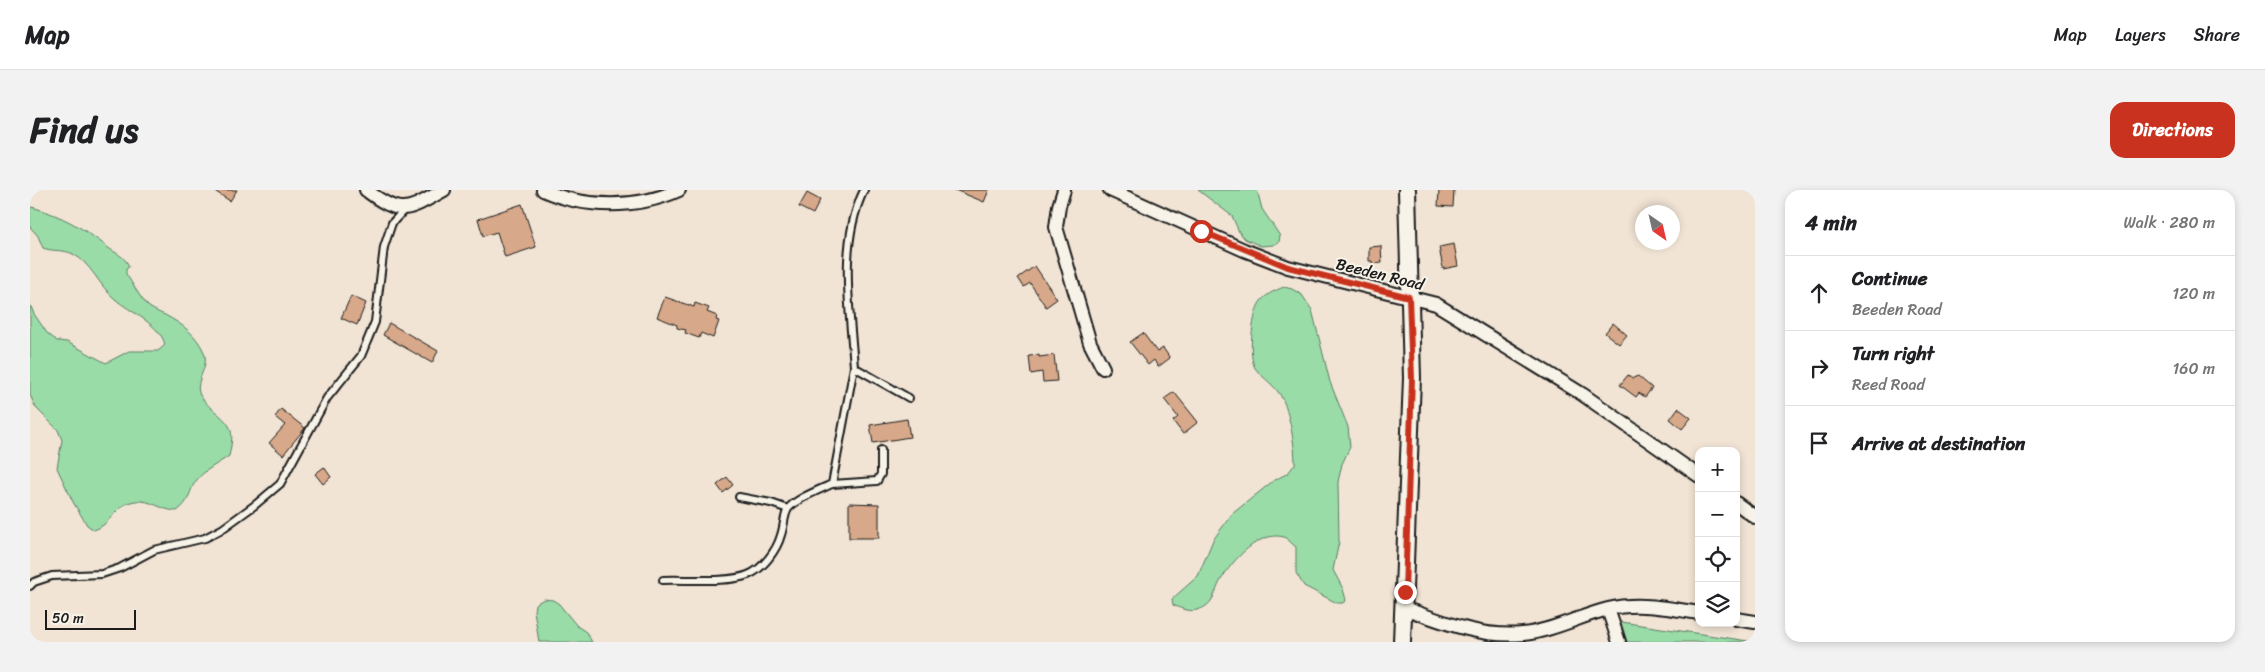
<!DOCTYPE html>
<meta charset="utf-8">
<style>
body{margin:0;font-family:Sriracha,sans-serif;background:#f2f2f2;color:#202124}
.controls{position:absolute;right:15px;bottom:15px;display:grid;overflow:hidden;border-radius:10px;box-shadow:0 2px 8px #0003}
.controls button{width:45px;height:45px;display:grid;place-items:center;padding:0;border:0;border-bottom:1px solid #e0e0e0;background:#fff;color:#202124;font:25px sans-serif}
.compass{position:absolute;left:1605px;top:15px;width:45px;height:45px;border-radius:50%;background:#fff;box-shadow:0 2px 8px #0003;rotate:146deg}
.scale{position:absolute;left:15px;bottom:12px;width:91px;box-sizing:border-box;padding-left:5px;border:2px solid #1c1c1c;border-top:0;font-size:14px;line-height:18px;white-space:nowrap;color:#1c1c1c;-webkit-text-stroke:4px #f7f3e8;paint-order:stroke}
.stop{position:absolute;width:15px;height:15px;margin:-11px;border:4px solid #c8321e;border-radius:50%;background:#fff}
.stop.end{background:#c8321e;border-color:#fff;box-shadow:0 1px 5px #0008}
.list{margin:0;padding:0;list-style:none}
h2{display:flex;justify-content:space-between;align-items:center;height:65px;margin:0;padding:0 20px;font-size:21px}
h2 small{font-size:16px;font-weight:400;color:#757577}
.list li{display:grid;grid-template-columns:32px 1fr auto;gap:15px;align-items:center;box-sizing:border-box;height:75px;padding:0 20px;border-top:1px solid #e0e0e0}
.list b{display:block;font-size:19px;white-space:nowrap}
.list p{margin:0;font-size:16px;white-space:nowrap;color:#757577}
.list em{font-size:16px;font-style:normal;color:#757577}
.icon{flex:none;width:28px;height:28px;fill:none;stroke:currentColor;stroke-width:2;stroke-linecap:round;stroke-linejoin:round}
.map{position:relative;flex:none;width:1725px;height:452px;overflow:hidden;border-radius:15px}
header{display:flex;align-items:center;gap:30px;box-sizing:border-box;height:70px;padding:0 25px;background:#fff;border-bottom:1px solid #e0e0e0}
header strong{font-size:24px}
nav{display:flex;gap:28px;margin-inline-start:auto;font-size:18px}
.intro{display:flex;align-items:center;justify-content:space-between;box-sizing:border-box;height:120px;padding:0 30px}
h1{margin:0;font-size:35px}
.button{padding:12px 22px;border-radius:15px;background:#c8321e;color:#fff;font-size:18px;font-weight:700}
main{display:flex;gap:30px;padding:0 30px}
aside{flex:1;background:#fff;border-radius:15px;box-shadow:0 2px 8px #0003}
.map>svg:first-child{display:block}
</style>
<header>
<strong>Map</strong>
<nav><a>Map</a><a>Layers</a><a>Share</a></nav>
</header>
<div class="intro"><h1>Find us</h1><a class="button">Directions</a></div>
<main>
<div class="map">
<svg width="1725" height="452" viewBox="0 0 1725 452">
<rect width="100%" height="100%" fill="#f1e4d5"/>
<filter id="ink" filterUnits="userSpaceOnUse"><feTurbulence type="fractalNoise" baseFrequency=".02" numOctaves="2"/><feDisplacementMap in="SourceGraphic" scale="10" xChannelSelector="R" yChannelSelector="G"/><feConvolveMatrix kernelMatrix="1 2 1 2 8 2 1 2 1" color-interpolation-filters="sRGB"/></filter>
<g filter="url(#ink)">
<path fill="#99dca8" stroke="#5a7c62" d="M1168,0H1227L1232,19L1250,46L1249,52L1243,55L1231,56L1215,49L1209,42L1202,26Z
M2,17C32,26 52,37 76,56C84,63 96,66 99,77L96,79V84C103,94 110,108 118,116C123,120 130,123 135,125C152,134 166,144 174,162C180,176 165,189 169,203C171,208 177,214 181,218C202,235 205,239 199,266C188,274 174,280 166,291C158,302 161,311 147,321C132,321 121,309 105,311C86,313 81,335 64,340L57,335L43,312L27,278L32,250L28,240L6,218L0,205V114L4,124L17,143L27,151L37,152L76,173L99,161H128L135,155C131,135 100,122 85,109C69,96 61,73 43,64C33,59 24,62 13,58L8,46L0,37V18Z
M1254,97L1262,99L1272,105L1282,120L1300,192L1318,237L1320,257L1312,274L1308,292L1309,352L1303,380L1313,399L1316,410L1313,413H1307L1274,396L1266,383V357C1262,354 1258,349 1254,347C1229,340 1202,371 1191,390C1186,398 1184,411 1176,416C1164,424 1154,420 1143,415L1142,409L1168,386L1183,350L1202,324L1243,291L1258,283L1265,274C1265,256 1260,226 1253,210C1246,195 1233,189 1225,178C1218,166 1222,127 1229,114C1234,105 1244,101 1254,97Z
M514,409L523,410L529,414L547,436L556,442L562,452H509L504,421L505,414Z
M1591,432L1725,452H1597Z"/>
<path fill="#d7a889" stroke="#1c1c1c" d="M183,0H207L200,11Z
M925,0H959L954,12Z
M1409,0H1424L1423,17L1408,16Z
M777,3L790,10L783,24L769,17Z
M492,14L506,57L475,67L467,42L453,46L448,29Z
M1424,54L1428,76L1413,79L1409,57Z
M1351,56L1352,73L1342,74V71H1339V57Z
M1005,76L1027,109L1016,117L1000,93L994,97L988,88Z
M321,106L336,113L327,135L311,128Z
M635,107L664,117L665,113L679,118L677,122L687,126L686,130L689,131L683,148L671,143L669,148L655,143L656,140L647,138V135L627,127Z
M359,133L408,161L402,173L353,145Z
M1583,133L1597,145L1589,154L1575,143Z
M1113,143L1127,162L1133,158L1140,168L1128,177L1124,170L1118,175L1100,152Z
M1009,165V167L1024,165L1027,191L1013,192L1012,182L1001,184L999,166Z
M1598,185L1603,188L1608,186L1622,198L1615,207L1609,203L1606,207L1590,195Z
M1144,202L1168,232L1153,244L1143,231L1148,227L1134,209Z
M1648,218L1661,228L1652,239L1640,229Z
M251,219L275,238L253,265L239,253L255,235L245,227Z
M877,229L880,247L843,253L840,235Z
M294,277L301,287L293,294L285,284Z
M697,287L703,295L693,303L687,295Z
M819,313L849,314V348H819Z"/>
<g fill="none" stroke-linecap="round" stroke-linejoin="round">
<defs>
<path id="service" d="M834,0C808,54 820,119 824,177L879,208
M824,177L802,294L847,291L851,284V260
M709,307L741,313L758,319
M633,390C655,389 698,393 718,385C733,379 747,360 751,345C754,337 754,325 758,319C765,309 791,299 802,294
M0,396L4,392L22,386L72,384L90,378L124,360L175,348L192,339L225,315L250,294L297,208L331,166L345,132L354,57L362,33L375,19"/>
<path id="minor" d="M336,0C373,28 377,20 414,0
M513,0C555,19 607,19 649,0
M1034,0L1029,16L1026,37L1060,153L1073,178
M1080,0L1214,60L1258,77L1406,114L1552,204L1669,286
M1706,313L1725,327
M1374,418C1413,432 1451,448 1493,444C1522,441 1550,426 1578,419C1608,412 1638,418 1669,423
M1578,419L1589,452
M1706,429L1725,432"/>
<path id="tertiary" d="M1372,452L1382,188L1377,0"/>
</defs>
<use href="#service" stroke="#1c1c1c" stroke-width="10"/>
<use href="#minor" stroke="#1c1c1c" stroke-width="16"/>
<use href="#tertiary" stroke="#1c1c1c" stroke-width="20"/>
<use href="#service" stroke="#f7f3e8" stroke-width="6"/>
<use href="#minor" stroke="#f7f3e8" stroke-width="12"/>
<use href="#tertiary" stroke="#f7f3e8" stroke-width="16"/>
</g>
</g>
<g fill="none" stroke-linecap="round" stroke-linejoin="round" filter="url(#ink)">
<path stroke="#c8321e" stroke-width="6" d="M1171,41L1258,77L1379,107L1382,188L1375,402"/>
</g>
<g text-anchor="middle" dominant-baseline="central" stroke-width="4" stroke-linejoin="round" paint-order="stroke">
<g font-size="16" fill="#1c1c1c" stroke="#f7f3e8">
<text transform="translate(1350 84) rotate(14)">Beeden Road</text>
</g>
</g>
</svg>
<div class="controls">
<button>+</button>
<button>−</button>
<button><svg class="icon" aria-label="locate" viewBox="0 0 24 24"><circle cx="12" cy="12" r="6"/><path d="M12 2v4M12 18v4M2 12h4M18 12h4"/></svg></button>
<button><svg class="icon" aria-label="layers" viewBox="0 0 24 24"><path d="M12 4l9 5-9 5-9-5zM3 14l9 5 9-5"/></svg></button>
</div>
<svg class="compass" viewBox="-18 -18 36 36"><path d="M0-13l5 13h-10z" fill="#e53935"/><path d="M0 13l5-13h-10z" fill="#757577"/></svg>
<div class="scale">50 m</div>
<div class="stop" style="left:1171px;top:41px"></div>
<div class="stop end" style="left:1375px;top:402px"></div>
</div>
<aside>
<h2>4 min<small>Walk · 280 m</small></h2>
<ul class="list">
<li><svg class="icon" aria-label="ahead" viewBox="0 0 24 24"><path d="M12 20V5M6 11l6-6 6 6"/></svg><div><b>Continue</b><p>Beeden Road</p></div><em>120 m</em></li>
<li><svg class="icon" aria-label="right" viewBox="0 0 24 24"><path d="M7 20v-9h11M14 6l5 5-5 5"/></svg><div><b>Turn right</b><p>Reed Road</p></div><em>160 m</em></li>
<li><svg class="icon" aria-label="arrive" viewBox="0 0 24 24"><path d="M6 21V4h12l-3 4 3 4H6"/></svg><div><b>Arrive at destination</b></div></li>
</ul>
</aside>
</main>
